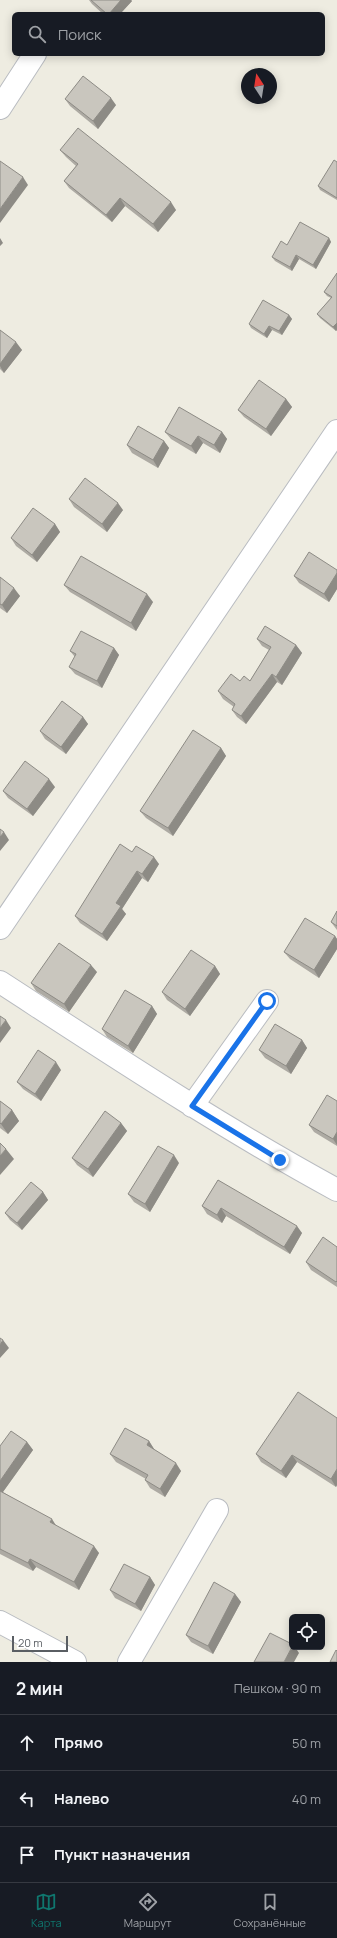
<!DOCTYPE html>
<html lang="ru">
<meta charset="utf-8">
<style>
body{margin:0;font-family:Manrope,sans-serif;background:#242831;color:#f1f3f6}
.controls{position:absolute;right:12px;bottom:12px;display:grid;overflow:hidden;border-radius:6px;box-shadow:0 2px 10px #0003}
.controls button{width:36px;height:36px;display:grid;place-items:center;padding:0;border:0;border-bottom:1px solid #363941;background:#171b24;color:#f1f3f6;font:20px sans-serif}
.compass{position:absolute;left:241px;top:68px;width:36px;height:36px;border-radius:50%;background:#171b24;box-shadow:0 2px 10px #0003;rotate:348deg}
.scale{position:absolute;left:12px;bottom:10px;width:56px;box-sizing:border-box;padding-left:4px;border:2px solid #5a5e63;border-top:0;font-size:11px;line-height:14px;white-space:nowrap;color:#5a5e63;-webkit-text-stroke:3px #fff;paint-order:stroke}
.stop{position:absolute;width:12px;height:12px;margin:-9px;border:3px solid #1a73e8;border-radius:50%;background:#fff}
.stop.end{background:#1a73e8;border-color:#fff;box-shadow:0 1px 4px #0008}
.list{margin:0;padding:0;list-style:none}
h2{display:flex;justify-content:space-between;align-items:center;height:52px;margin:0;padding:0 16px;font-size:17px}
h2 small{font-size:13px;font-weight:400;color:#9ea1a6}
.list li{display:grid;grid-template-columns:26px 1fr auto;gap:12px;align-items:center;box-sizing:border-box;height:56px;padding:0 16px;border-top:1px solid #363941}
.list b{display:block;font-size:15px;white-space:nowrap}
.list em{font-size:13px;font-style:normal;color:#9ea1a6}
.icon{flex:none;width:22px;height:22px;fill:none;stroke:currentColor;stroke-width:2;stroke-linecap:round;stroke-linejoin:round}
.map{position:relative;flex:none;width:337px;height:1662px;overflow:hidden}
.search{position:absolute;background:#171b24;box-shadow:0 2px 10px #0003;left:12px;right:12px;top:12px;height:44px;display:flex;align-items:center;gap:10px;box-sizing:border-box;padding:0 14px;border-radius:6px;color:#9ea1a6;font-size:15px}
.sheet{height:220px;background:#171b24}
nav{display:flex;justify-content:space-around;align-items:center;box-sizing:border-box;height:56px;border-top:1px solid #363941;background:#171b24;font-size:11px;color:#9ea1a6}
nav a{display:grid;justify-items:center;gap:2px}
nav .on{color:#0f766e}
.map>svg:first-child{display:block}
</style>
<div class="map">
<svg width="337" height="1662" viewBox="0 0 337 1662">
<rect width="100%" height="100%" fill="#eeece1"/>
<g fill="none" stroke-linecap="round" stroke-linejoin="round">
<defs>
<path id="minor" d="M0,108L35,54
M0,928L337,431
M0,982C111,1054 221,1127 337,1190
M192,1106L267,1001
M0,1622L75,1662
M129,1662L217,1510"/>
</defs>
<use href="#minor" stroke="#b9bcc1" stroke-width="24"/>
<use href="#minor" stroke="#fff" stroke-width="22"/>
</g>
<path fill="#adaaa3" d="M89,0H131L132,1L120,14H103L92,4Z
M65,99L116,105L98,129L70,106Z
M60,150L176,210L158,232L125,206L112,222L69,188L64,181L76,166L66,157Z
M337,162V200L320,190L318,186Z
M329,238L331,242L316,269L299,259L292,271L275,261L272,257L287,245Z
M337,273V330L336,331L320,318L317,314L331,298L327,296L324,292Z
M289,315L292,319L282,335L272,330L267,338L251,328L249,324Z
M0,330L22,350L4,373L0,369Z
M286,399L292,407L271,436L244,417L238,410Z
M165,432H222L227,439L220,453L203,443L196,454L171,439Z
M164,441L169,448L158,468L132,453L127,445Z
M69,499L123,510L107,532L74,507Z
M55,524L60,532L37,562L16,546L11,538Z
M337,570V589L329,602L299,583L294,576Z
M0,577L20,596L7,613L0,608Z
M64,585L153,602L136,631L70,592Z
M257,639L296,645L302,653L282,685L277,682L246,724L237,717L232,710L234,707L223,699L218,691L240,681H250L269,650L262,646Z
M114,648L119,655L102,688L75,674L69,667L75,657L70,651Z
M83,717L88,724L66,754L45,739L40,731Z
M221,748L226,756L173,836L146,818L140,811Z
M55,787L33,816L8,798L3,791Z
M132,852L159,864L148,882L142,878L122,909L126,914L107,941L80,923L75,916Z
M337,911V930L331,922Z
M335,936L337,939V949L319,978L290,959L284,952Z
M215,966L220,974L190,1016L167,1000L162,992Z
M97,972L69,1012L36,991L31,983Z
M152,1006L157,1014L133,1053L107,1037L102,1029Z
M302,1040L307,1048L291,1074L265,1058L259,1050Z
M61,1070L41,1101L23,1089L17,1082Z
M0,1101L12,1110L19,1121L8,1134L0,1128Z
M337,1101V1146L314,1132L309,1125Z
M121,1123L127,1131L93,1177L77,1165L72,1158Z
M179,1163L150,1212L134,1202L128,1194Z
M218,1180L302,1233L290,1254L226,1216L222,1223L207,1214L202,1206Z
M43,1192L48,1200L22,1230L10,1220L5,1213Z
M337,1247V1287L311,1270L306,1262Z
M337,1418V1485L336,1487L297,1462L286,1478L261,1462L256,1454Z
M149,1441L154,1449L181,1471L165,1497L150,1488L145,1480L146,1479L116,1462L110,1454Z
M27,1442L33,1450L3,1492L99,1553L79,1590L36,1567L33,1571L0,1554V1446Z
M150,1577L155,1585L141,1611L115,1598L110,1590Z
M235,1594L241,1602L213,1654L191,1642L186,1635Z"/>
<path fill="#8d8b85" d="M121,0H131L132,1L120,14H109Z
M111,98L116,105L98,129L93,121Z
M23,177L28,185L0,223V209Z
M120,198L125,206L112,222L106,215Z
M171,202L176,210L158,232L153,224Z
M0,238L3,243L0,246Z
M329,238L331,242L316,269L313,265Z
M296,255L299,259L292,271L290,267Z
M289,315L292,319L282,335L279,331Z
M337,323V330L336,331L333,327Z
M269,326L272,330L267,338L264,334Z
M16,342L22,350L4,373L0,366V364Z
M286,399L292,407L271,436L266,429Z
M222,432L227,439L220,453L214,445Z
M198,436L203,443L196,454L191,446Z
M164,441L169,448L158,468L153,460Z
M118,503L123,510L107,532L102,524Z
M55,524L60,532L37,562L32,555Z
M337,573V589L329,602L324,594Z
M14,588L20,596L7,613L2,605Z
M147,594L153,602L136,631L131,623Z
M296,645L302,653L282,685L276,677Z
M114,648L119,655L102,688L97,681Z
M272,674L277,682L246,724L241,716Z
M83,717L88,724L66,754L61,747Z
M221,748L226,756L173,836L168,828Z
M49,779L55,787L33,816L27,809Z
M4,832L9,840L0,851V837Z
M154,857L159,864L148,882L142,874Z
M137,871L142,878L122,909L126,914L107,941L102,934L116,903Z
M335,936L337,939V949L319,978L314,970Z
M91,965L97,972L69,1012L64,1004Z
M215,966L220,974L190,1016L185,1009Z
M152,1006L157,1014L133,1053L128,1046Z
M6,1020L11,1028L0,1043V1028Z
M302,1040L307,1048L291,1074L286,1066Z
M56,1062L61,1070L41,1101L35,1094Z
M12,1110L19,1121L8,1134L1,1124Z
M121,1123L127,1131L93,1177L88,1169Z
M337,1132V1145L333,1139Z
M6,1149L14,1159L0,1175V1156Z
M174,1155L179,1163L150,1212L145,1204Z
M43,1192L48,1200L22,1230L17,1223Z
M221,1208L226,1216L222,1223L217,1215Z
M297,1226L302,1233L290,1254L284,1247Z
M3,1340L9,1348L0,1358V1345Z
M149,1441L154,1449L152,1453L147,1445Z
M27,1442L33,1450L0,1496V1481Z
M292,1455L297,1462L286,1478L281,1471Z
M176,1463L181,1471L165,1497L160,1489Z
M337,1469V1485L336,1487L331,1479Z
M52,1519L57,1527L50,1522Z
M94,1546L99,1553L79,1590L74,1582Z
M30,1559L36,1567L33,1571L28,1563Z
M150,1577L155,1585L141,1611L135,1604Z
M235,1594L241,1602L213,1654L208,1646Z
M292,1647H295L299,1653L294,1662H284Z"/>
<path fill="#c9c6be" stroke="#8d8b85" d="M91,0H121L109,14H107Z
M83,76L111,98L93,121L65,99Z
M78,128L171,202L153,224L120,198L106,215L64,181L78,164L60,150Z
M334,160L337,162V198L318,186Z
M0,161L23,177L0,209Z
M300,222L329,238L313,265L296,255L290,267L272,257L281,241L287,245Z
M337,273V323L333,327L317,314L332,297L324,292Z
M263,300L289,315L279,331L269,326L264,334L249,324Z
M0,330L16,342L0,364Z
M259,380L286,399L266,429L238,410Z
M179,407L222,432L214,445L198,436L191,446L165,432Z
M138,426L164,441L153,460L127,445Z
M85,478L118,503L102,524L69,499Z
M33,508L55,524L32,555L11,538Z
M309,552L337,570V573L324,594L294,576Z
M81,556L147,594L131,623L64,585Z
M0,577L14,588L2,605L0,604Z
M265,626L296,645L276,677L272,674L241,716L232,710L235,704L218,691L231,674L240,681L244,676L250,681L271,647L257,639Z
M81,631L114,648L97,681L69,667L76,654L70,651Z
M62,701L83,717L61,747L40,731Z
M193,730L221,748L168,828L140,811Z
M25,761L49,779L27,809L3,791Z
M0,829L4,832L0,837Z
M120,844L132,852L136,846L154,857L142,874L137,871L116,903L121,906L102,934L75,916Z
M337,911V926L331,922Z
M305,918L335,936L314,970L284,952Z
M59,943L91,965L64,1004L31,983Z
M191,950L215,966L185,1009L162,992Z
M125,990L152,1006L128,1046L102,1029Z
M0,1016L6,1020L0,1028Z
M275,1024L302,1040L286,1066L259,1050Z
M38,1050L56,1062L35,1094L17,1082Z
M327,1095L337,1101V1132L333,1139L309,1125Z
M0,1101L12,1110L1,1124L0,1123Z
M105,1111L121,1123L88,1169L72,1158Z
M0,1143L6,1149L0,1156Z
M158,1146L174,1155L145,1204L128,1194Z
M218,1180L297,1226L284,1247L221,1208L217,1215L202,1206Z
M31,1182L43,1192L17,1223L5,1213Z
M323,1237L337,1247V1281L336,1282L306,1262Z
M0,1338L3,1340L0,1345Z
M298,1392L337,1418V1469L331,1479L292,1455L281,1471L256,1454Z
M125,1428L149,1441L147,1445L176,1463L160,1489L145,1480L148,1475L110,1454Z
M11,1431L27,1442L0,1481V1446Z
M0,1491L52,1519L50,1522L94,1546L74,1582L30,1559L28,1563L0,1549Z
M124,1564L150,1577L135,1604L110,1590Z
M214,1582L235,1594L208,1646L186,1635Z
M270,1633L292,1644V1647L284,1662H254Z
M336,1650L337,1651V1662H330Z"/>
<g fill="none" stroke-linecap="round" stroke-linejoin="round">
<path stroke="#1a73e8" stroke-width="5" d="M267,1001L192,1106L280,1160"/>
</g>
</svg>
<div class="controls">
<button><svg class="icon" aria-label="locate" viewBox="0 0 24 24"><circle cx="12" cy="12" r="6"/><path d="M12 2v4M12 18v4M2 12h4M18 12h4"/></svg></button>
</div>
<svg class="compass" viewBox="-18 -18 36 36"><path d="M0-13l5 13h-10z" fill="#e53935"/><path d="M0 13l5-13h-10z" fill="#9ea1a6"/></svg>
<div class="scale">20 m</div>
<div class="stop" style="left:267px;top:1001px"></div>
<div class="stop end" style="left:280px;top:1160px"></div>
<div class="search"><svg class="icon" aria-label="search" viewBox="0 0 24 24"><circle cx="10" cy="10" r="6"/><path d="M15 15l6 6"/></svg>Поиск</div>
</div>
<section class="sheet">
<h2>2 мин<small>Пешком · 90 m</small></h2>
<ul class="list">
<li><svg class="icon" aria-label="ahead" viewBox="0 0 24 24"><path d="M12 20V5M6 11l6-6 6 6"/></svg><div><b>Прямо</b></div><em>50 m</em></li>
<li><svg class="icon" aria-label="left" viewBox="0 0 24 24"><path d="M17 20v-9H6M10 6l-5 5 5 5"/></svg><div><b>Налево</b></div><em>40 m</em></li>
<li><svg class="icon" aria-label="arrive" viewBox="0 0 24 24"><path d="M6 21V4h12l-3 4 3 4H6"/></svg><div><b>Пункт назначения</b></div></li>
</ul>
</section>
<nav>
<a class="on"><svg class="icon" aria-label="map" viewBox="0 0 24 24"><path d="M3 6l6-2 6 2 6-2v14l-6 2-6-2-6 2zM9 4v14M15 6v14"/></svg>Карта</a>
<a><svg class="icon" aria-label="directions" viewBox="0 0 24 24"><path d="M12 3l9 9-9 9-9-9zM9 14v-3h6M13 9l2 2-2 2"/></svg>Маршрут</a>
<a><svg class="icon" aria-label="saved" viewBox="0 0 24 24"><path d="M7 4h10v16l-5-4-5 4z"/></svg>Сохранённые</a>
</nav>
